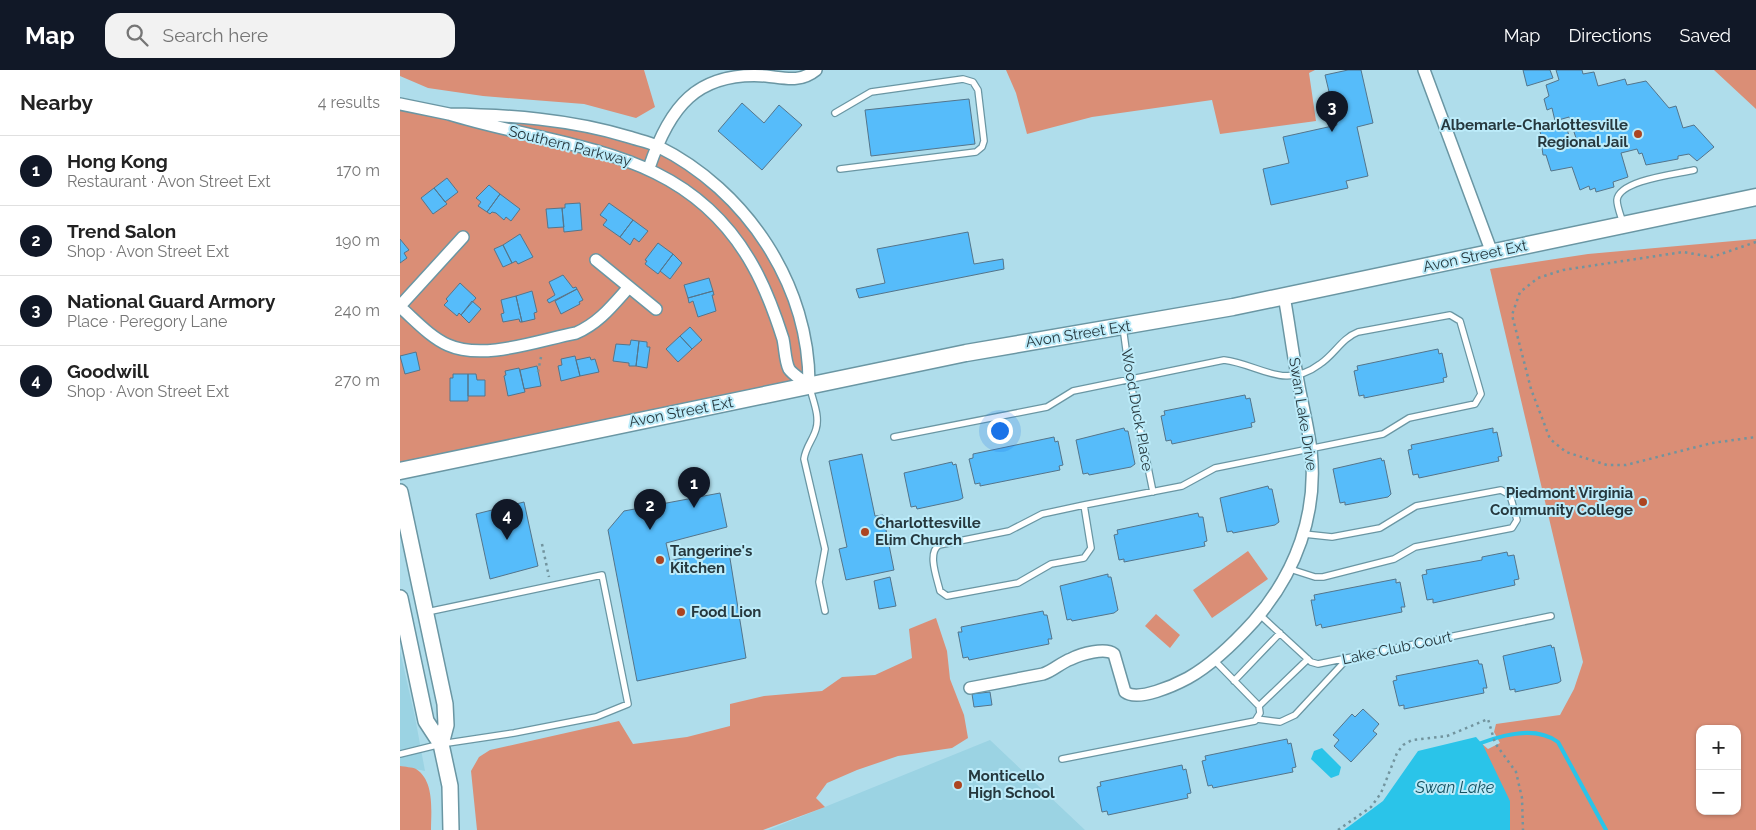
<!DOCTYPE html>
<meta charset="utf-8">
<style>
body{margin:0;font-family:Raleway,sans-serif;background:#f2f2f2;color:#222}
.controls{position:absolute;right:15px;bottom:15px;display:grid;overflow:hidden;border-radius:10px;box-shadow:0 1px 4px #0004}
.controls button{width:45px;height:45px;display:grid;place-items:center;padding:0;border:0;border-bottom:1px solid #e0e0e0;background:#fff;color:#222;font:25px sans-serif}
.you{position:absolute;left:599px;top:360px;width:18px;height:18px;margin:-12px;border:4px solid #fff;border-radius:50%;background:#1a73e8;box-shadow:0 0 0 8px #1a73e833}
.badge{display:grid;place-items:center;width:32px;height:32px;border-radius:50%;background:#111827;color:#fff;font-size:16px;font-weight:700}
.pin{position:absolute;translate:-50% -41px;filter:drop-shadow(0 1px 2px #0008)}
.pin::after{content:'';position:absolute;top:26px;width:18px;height:15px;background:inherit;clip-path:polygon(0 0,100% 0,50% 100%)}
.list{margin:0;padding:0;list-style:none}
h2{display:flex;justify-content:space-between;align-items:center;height:65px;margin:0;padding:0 20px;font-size:21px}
h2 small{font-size:16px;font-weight:400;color:#767676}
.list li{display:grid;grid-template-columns:32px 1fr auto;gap:15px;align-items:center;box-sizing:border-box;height:70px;padding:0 20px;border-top:1px solid #e0e0e0}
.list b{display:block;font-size:19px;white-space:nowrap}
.list p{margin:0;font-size:16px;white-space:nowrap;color:#767676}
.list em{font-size:16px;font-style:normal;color:#767676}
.icon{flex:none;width:28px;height:28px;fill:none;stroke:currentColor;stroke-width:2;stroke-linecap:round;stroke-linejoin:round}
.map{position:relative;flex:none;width:1356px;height:760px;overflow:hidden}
header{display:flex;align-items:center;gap:30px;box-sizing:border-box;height:70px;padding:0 25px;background:#111827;color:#fff}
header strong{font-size:24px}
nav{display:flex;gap:28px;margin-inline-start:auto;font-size:18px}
.search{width:350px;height:45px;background:#f2f2f2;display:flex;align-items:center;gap:12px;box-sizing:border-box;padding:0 18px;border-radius:15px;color:#767676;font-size:19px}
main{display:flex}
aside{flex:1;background:#fff}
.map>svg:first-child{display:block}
</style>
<header>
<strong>Map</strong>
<div class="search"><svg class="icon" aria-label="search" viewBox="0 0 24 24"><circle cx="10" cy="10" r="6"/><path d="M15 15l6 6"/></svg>Search here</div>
<nav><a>Map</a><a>Directions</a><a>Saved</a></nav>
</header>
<main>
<aside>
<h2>Nearby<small>4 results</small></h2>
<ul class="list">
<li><span class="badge">1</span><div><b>Hong Kong</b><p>Restaurant · Avon Street Ext</p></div><em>170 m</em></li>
<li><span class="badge">2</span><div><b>Trend Salon</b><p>Shop · Avon Street Ext</p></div><em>190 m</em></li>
<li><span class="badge">3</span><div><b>National Guard Armory</b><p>Place · Peregory Lane</p></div><em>240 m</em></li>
<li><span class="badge">4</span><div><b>Goodwill</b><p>Shop · Avon Street Ext</p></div><em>270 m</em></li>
</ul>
</aside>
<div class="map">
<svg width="1356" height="760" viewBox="0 0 1356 760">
<rect width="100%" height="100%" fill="#afddeb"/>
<path fill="#9bd3e3" d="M0,581L15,647L25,701L0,696Z
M590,670L685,760H368Z"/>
<path fill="#da8e76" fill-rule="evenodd" d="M0,0H244L255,37L236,48L184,34L83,26L28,18L0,6Z
M606,0H915L909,3L916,51L820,64L812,30L692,47L627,64L616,23Z
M1314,0H1356V39Z
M0,34L151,51L256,76L318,117L385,206L409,316L0,401Z
M1356,169V760H1110L1109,731L1081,673L1088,679L1100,673L1094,662L1096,654L1160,645L1174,619L1183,592L1090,199L1188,184ZM1300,659H1337V741H1300Z
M848,481L868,509L812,548L793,520Z
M756,544L780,565L770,578L745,556Z
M536,548L547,581L550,609L564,645L568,668L552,678L498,686L457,700L427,713L416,728L425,737L363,760H77L71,701L79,687L90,680L219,651L233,674L287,667L330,656V634L364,626L422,621L442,607L475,605L512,588L509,559Z
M0,696C5,697 12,697 16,699C35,711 31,742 31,760H0Z"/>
<path fill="#2ac4e9" d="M1076,667L1083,675L1110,731V760H944L983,731L1018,681Z
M922,678L941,697L939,705L931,708L911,689L914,681Z"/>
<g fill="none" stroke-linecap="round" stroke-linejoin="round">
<path stroke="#2ac4e9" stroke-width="4" d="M1081,673C1105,664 1136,656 1158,672L1206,760"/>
</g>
<path fill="#56bcfa" stroke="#54758b" d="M948,0H961L973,53L957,57L968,106L946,111L948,118L871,135L863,99L889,93L883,67L937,55L925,5Z
M1123,0H1150L1153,8L1127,16Z
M1156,0H1182L1183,4L1194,2L1198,16L1225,9L1227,15L1246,11L1269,38L1276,36L1283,58L1294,55L1314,77L1297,91L1289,84L1278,86V89L1246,95L1242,83L1239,84L1237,79L1221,83L1228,107L1213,112L1214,117L1196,122L1195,118L1190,120L1189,116L1180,120L1172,97L1151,101L1146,85H1143L1142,78L1145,76L1139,59L1165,51L1170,70L1176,68L1169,47L1155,51L1152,38L1147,40L1144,29L1149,26L1146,15L1159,10Z
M569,29L575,74L471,86L465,40Z
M342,33L364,53L379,35L402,55L362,100L318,61Z
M47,108L58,122L45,132L34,118Z
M89,115L100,124L87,142L78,136L81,132L76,128Z
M34,118L47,134L33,144L21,128Z
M100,124L120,139L111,151L106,147L104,150L96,143L92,142L90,144L87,142Z
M180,133L182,160L164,162L162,138H165V134Z
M209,133L233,150L220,167L203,155L207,150L200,145Z
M162,138L164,157L148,158L146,139Z
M233,150L248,161L239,172L234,168L230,175L220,167Z
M568,162L574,194L603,189L604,199L459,228L456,219L485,213L477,179Z
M120,164L133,187L118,194L116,191L112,193L103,175Z
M0,169L9,180L4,183L7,188L0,193Z
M258,173L273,184L258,204L245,194L247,191L245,190Z
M103,175L112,193L103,197L94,179Z
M273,184L282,193L270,209L260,201Z
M163,205L173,218L176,217L177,219L149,233L147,230L155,225L149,212Z
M309,208L313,221L288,228L284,215Z
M60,213L76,228L61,245L59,243L57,246L44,235L48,231L46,229Z
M177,219L183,230L179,232L180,234L161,244L155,231Z
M132,221L137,242L134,243L135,249L122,252L116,226Z
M313,221L314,225H312L316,241L298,247L293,231L289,233L288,228Z
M116,226L122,252H120L119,249L103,252L101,244L104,243L101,230Z
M72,231L81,239L69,253L61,245Z
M290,257L302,270L292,279L280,266Z
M280,266L292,279L278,292L266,279Z
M231,270L239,271L236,296H229V293L213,291L216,274L230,275Z
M239,271L247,272V277H250L247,298L236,296Z
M1038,279L1039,284L1042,283L1047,307L1043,308L1044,312L964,328V325L959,326L954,301L958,300L957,296Z
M16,282L20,300L5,304L0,286Z
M175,286L180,306L161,311L158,296L162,295L161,289Z
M190,287L191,290L195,289L199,302L180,306L176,290Z
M137,296L141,316L124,319L120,300Z
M119,298L125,322L108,326L104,306L106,305L105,301Z
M53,304H68V331H50V308H53Z
M68,304H76L77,310H85V326H68Z
M845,325L846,329L850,328L855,352L851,353L852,357L772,374L771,370L766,371L761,346L765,345L764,341Z
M724,358L725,361H728L735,394L731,397L689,405L688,403L683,404L676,370Z
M1093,358V363L1097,362L1102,386L1098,387L1099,391L1019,408L1018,404L1013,405L1008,380L1012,379L1011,375Z
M654,367L655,372L658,371L663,395L659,396L660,400L580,416V413L575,414L569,389L573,388V384Z
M462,384L475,446L483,445L494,500L446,510L439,479L447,477L429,391Z
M981,388L982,391L984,390L991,424L988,427L945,435V432L940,433L933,399Z
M552,392L553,395L556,394L563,428L559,430L517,439L516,436L511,437L504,403Z
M868,416L869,419H872L879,452L875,455L833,463L832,461L827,462L820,428Z
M320,423L327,457L266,473L270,491L328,476L346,588L237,611L208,460L224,441Z
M124,432L138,496L90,509L76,444Z
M798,443L799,447H803L807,471L804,472L805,476L724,492V489L719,490L714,465L718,464L717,460Z
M1107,482L1108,486L1114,485L1119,509L1114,510L1115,515L1033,533V529L1027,530L1022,505L1027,504L1026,500L1082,490V487Z
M708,504V507H711L718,540L714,543L672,551L671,549L667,550L660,516Z
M490,507L496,536L479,539L474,511Z
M996,509V513L1000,512L1005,537H1001L1002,542L922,558L921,554L916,556L911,530H915L914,525Z
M643,541L644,545H647L652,569H648L649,574L569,590L568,587L563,588L558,562H562L561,557Z
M1151,575L1152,578L1154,577L1161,611L1158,613L1115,622V619L1110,620L1103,586Z
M1078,590L1079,594H1082L1087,618H1083L1084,623L1004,639V635L999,636L993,611L997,610L996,606Z
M590,622L592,635L574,637L572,624Z
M963,639L979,654L973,661L977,664L951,692L934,676L939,670L933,665L952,644L955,647Z
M887,669L888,674L891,673L896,697L892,698L893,702L813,718L812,715L808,716L802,691L806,690L805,686Z
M782,695L783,700L786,699L791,723L787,724L788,728L708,745L707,741L702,742L697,717L701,716L700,712Z"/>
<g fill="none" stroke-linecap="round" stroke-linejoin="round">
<defs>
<path id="service" d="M435,43L471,22L563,9L573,12L578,20L584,71L582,77L576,82L440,99
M1223,153C1221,146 1217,137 1217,130C1219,110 1277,104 1294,100
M723,257L730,309L753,422
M410,318C413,331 420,346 416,359C413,370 406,376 404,389L425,479L419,512L425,541
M494,367L647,337L673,321L824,290C859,294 884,321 920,294C934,285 942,268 958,262L1050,245L1060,251L1081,324L1075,334L1009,348L983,364L815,398L782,416L684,435
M684,435L691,478L684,488L651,494L618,513L547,526L540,521C537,508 527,483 539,475L609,461L642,444Z
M890,499L915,507H923L994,489L1015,477L1112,458L1117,450L1110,425L1101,420L1016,436L980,458L932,467L904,464
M859,544L911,592L918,594L1151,546
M834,611L880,563
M859,636L908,589
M857,649L880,652L895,645L947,589
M0,684L41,674L114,663L196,647L228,634L202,505L27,542
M662,689L855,651L860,643L859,636L814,590"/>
<path id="minor" d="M1024,0L1092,183
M0,34L49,44
M49,44C109,45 170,49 229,67C238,70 249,72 257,76C347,120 410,216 409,316C404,311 393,305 389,299C385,291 385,278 383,269C375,244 366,219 353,196C286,75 165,80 49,44Z
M249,98C269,38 296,1 366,6C385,8 400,13 416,0
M196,190L256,239
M0,236L63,167
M0,237C15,250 30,267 48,275C84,291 139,270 176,263C199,253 212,236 229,217
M570,618L643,604C653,601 660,593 671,589C681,584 705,577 714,584L725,622C738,632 775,615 788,608C813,594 835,572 854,551C896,503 918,443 911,380C908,355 901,330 897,305C892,279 889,253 884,226"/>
<path id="tertiary" d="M0,422L45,634L46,655L41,674
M0,528L26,651L41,674L50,716L51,760"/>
<path id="secondary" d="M0,401L566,283L833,237L1356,127"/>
</defs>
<use href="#service" stroke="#6a96a3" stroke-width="8"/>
<use href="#minor" stroke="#6a96a3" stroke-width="14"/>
<use href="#tertiary" stroke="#6a96a3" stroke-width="18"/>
<use href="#secondary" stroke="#6a96a3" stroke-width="19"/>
<path stroke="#72949e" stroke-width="2.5" stroke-dasharray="2.5 4" stroke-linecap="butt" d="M1356,172L1312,187L1283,182L1163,200L1138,208L1120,222L1112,245L1131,319L1150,369L1166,382L1207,395H1226L1312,373L1356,367
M138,302L141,287
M142,474L149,507
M938,760L971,737L981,723L997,683L1003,675L1012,670L1047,666L1088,649L1095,673L1116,702L1122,728L1123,760"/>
<use href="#service" stroke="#fff" stroke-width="5.5"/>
<use href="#minor" stroke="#fff" stroke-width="11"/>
<use href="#tertiary" stroke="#fff" stroke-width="15"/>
<use href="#secondary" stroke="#fff" stroke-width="16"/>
</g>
<g fill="#ac4521" stroke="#bcebf9" stroke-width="2">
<circle cx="1238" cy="64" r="5"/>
<circle cx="1243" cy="432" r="5"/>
<circle cx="465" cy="462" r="5"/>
<circle cx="260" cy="490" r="5"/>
<circle cx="281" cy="542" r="5"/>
<circle cx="558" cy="715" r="5"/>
</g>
<g text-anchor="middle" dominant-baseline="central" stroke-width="4" stroke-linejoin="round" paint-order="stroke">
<g font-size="15" font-weight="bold" fill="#26383e" stroke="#bcebf9" text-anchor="start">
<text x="1228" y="55" text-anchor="end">Albemarle-Charlottesville<tspan x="1228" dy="17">Regional Jail</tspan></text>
<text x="1233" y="423" text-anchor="end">Piedmont Virginia<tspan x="1233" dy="17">Community College</tspan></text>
<text x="475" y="453">Charlottesville<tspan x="475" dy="17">Elim Church</tspan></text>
<text x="270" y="481">Tangerine's<tspan x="270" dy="17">Kitchen</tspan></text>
<text x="291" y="542">Food Lion</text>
<text x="568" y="706">Monticello<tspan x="568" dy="17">High School</tspan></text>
</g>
<g font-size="15" fill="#26383e" stroke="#bcebf9">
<text transform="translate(170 76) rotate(14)">Southern Parkway</text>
<text transform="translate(1075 186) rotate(-12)">Avon Street Ext</text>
<text transform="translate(678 264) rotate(-9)">Avon Street Ext</text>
<text transform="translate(737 340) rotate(80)">Wood Duck Place</text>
<text transform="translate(281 342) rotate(-11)">Avon Street Ext</text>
<text transform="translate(903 344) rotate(81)">Swan Lake Drive</text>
<text transform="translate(997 578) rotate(-12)">Lake Club Court</text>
</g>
<g font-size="16" font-style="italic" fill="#155160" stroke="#bcebf9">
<text x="1055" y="717">Swan Lake</text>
</g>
</g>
</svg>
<div class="controls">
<button>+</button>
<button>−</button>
</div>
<div class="you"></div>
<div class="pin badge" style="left:294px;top:438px">1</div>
<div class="pin badge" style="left:250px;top:460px">2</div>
<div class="pin badge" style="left:932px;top:62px">3</div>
<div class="pin badge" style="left:107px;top:470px">4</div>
</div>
</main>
